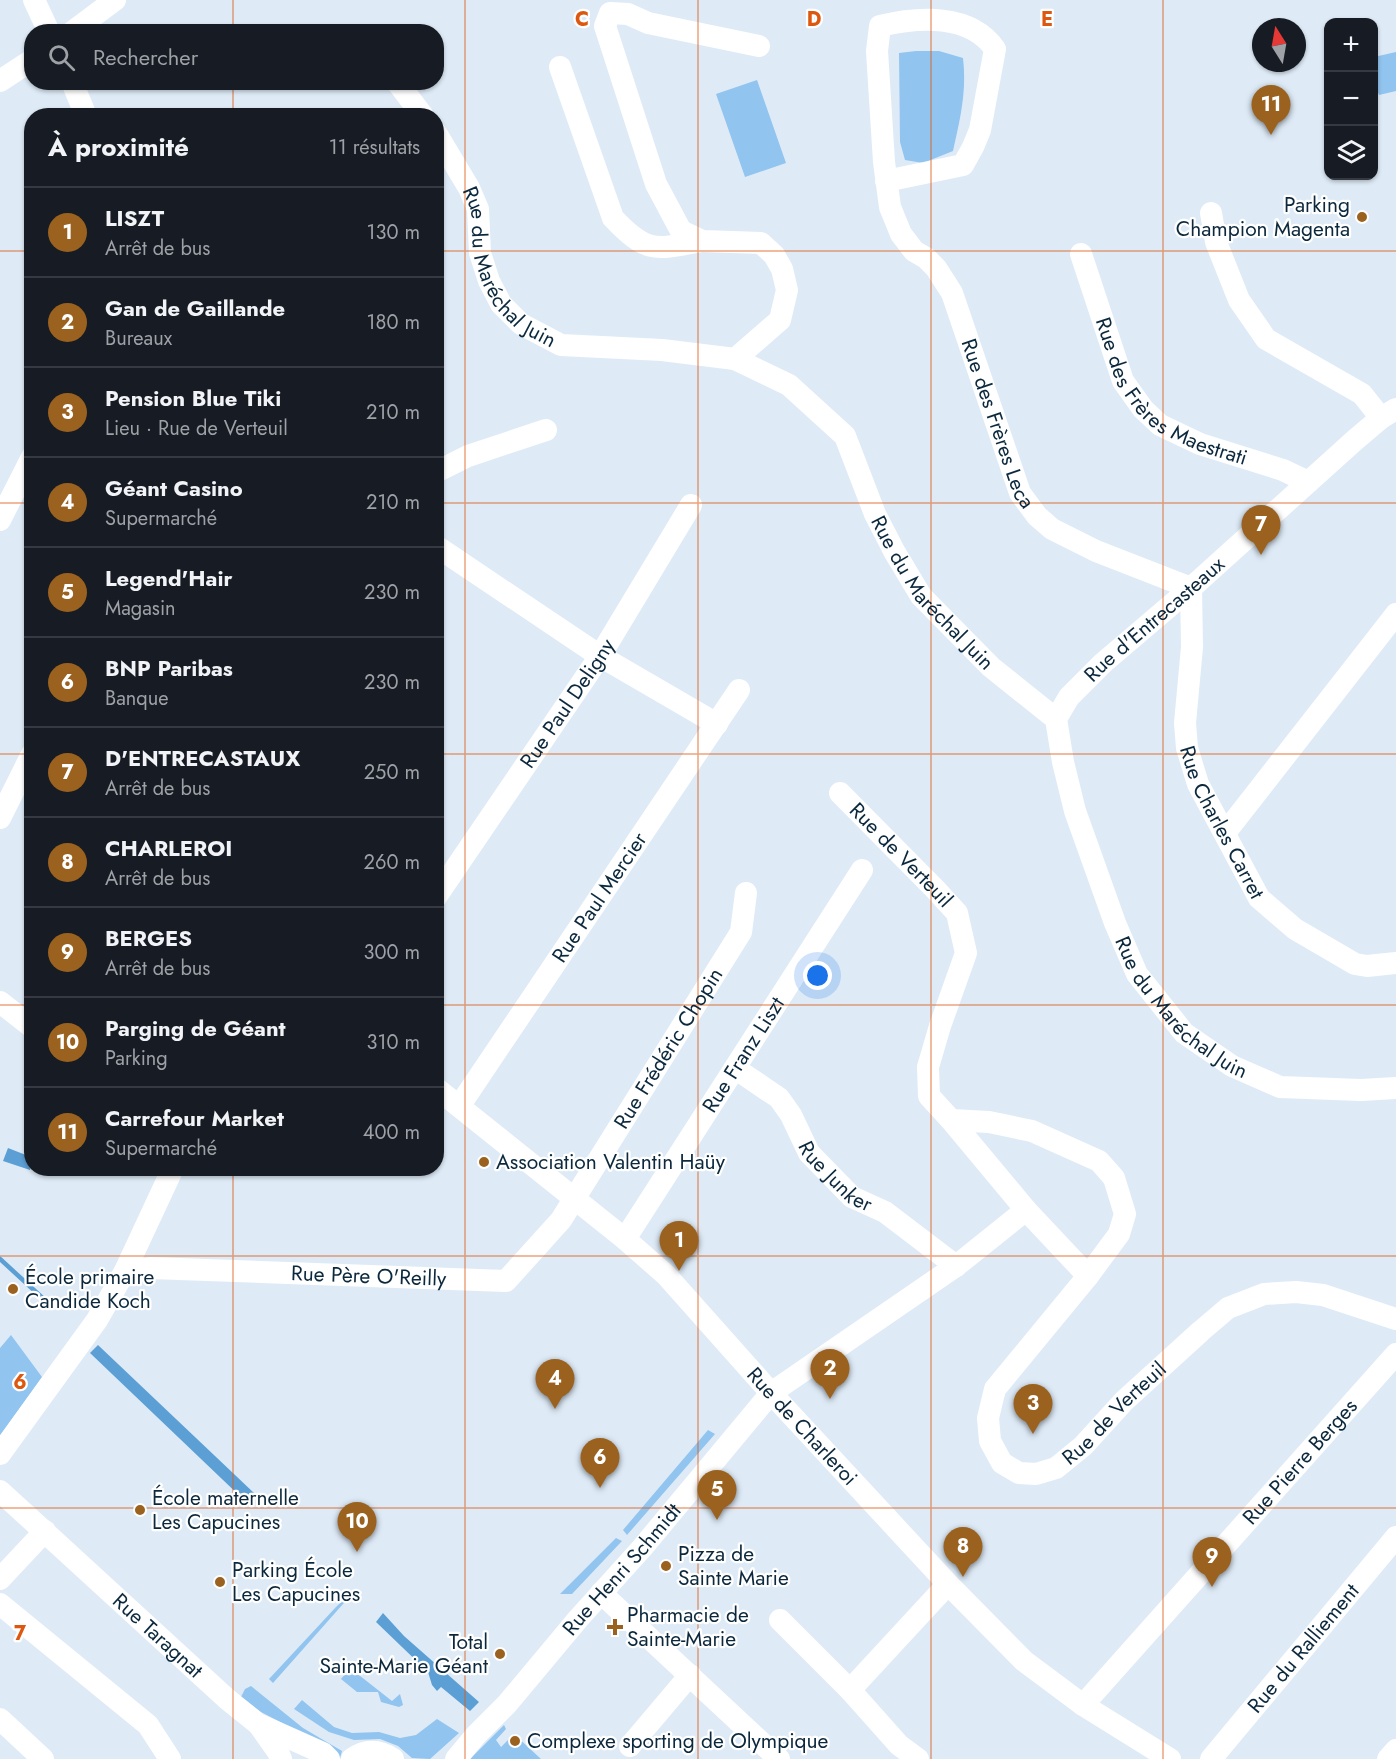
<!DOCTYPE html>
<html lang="fr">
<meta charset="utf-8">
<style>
body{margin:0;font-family:Jost,sans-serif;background:#242831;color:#f1f3f6}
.controls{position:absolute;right:18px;top:18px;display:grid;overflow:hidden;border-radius:12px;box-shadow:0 2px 4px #0004}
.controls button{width:54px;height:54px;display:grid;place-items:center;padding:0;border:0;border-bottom:2px solid #363941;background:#171b24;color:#f1f3f6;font:30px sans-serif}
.compass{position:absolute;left:1252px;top:18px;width:54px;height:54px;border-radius:50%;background:#171b24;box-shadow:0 2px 4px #0004;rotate:349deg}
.you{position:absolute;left:818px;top:976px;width:21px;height:21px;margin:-15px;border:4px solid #fff;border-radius:50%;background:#1a73e8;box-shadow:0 0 0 9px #1a73e833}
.badge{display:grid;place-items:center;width:39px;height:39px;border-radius:50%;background:#9a611f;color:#fff;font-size:20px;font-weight:700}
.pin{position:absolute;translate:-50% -50px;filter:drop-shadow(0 2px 3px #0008)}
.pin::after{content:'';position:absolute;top:32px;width:21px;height:18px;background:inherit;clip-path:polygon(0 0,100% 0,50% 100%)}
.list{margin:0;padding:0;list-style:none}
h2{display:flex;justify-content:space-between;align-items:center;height:78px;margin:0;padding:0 24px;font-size:26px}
h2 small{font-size:20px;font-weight:400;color:#9ea1a6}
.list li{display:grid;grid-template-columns:39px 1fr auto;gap:18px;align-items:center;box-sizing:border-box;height:90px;padding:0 24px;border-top:2px solid #363941}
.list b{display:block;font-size:22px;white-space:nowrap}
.list p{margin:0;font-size:20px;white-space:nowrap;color:#9ea1a6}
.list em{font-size:20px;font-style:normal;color:#9ea1a6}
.icon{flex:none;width:33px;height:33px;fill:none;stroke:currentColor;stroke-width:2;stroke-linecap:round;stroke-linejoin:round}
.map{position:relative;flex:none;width:1396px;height:1759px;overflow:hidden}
.search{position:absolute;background:#171b24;box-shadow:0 2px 4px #0004;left:24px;top:24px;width:420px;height:66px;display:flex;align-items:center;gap:15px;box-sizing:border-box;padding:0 21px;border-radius:24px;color:#9ea1a6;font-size:22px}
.panel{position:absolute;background:#171b24;box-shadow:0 2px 4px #0004;left:24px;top:108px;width:420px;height:1068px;border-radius:24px}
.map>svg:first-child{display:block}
</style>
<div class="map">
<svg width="1396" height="1759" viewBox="0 0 1396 1759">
<rect width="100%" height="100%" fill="#deebf7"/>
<path fill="#91c4ef" d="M916,51H939L963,58C967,91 960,120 953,151L923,163L905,160L900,142L899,53Z
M1396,52V91L1379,95L1374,84V57Z
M757,80L786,163L745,177L716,94Z
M11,1335L42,1377L0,1436V1348Z
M708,1430L715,1434L627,1535L623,1530Z
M616,1538L622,1541L572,1594H560Z
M351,1595L273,1683L269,1679L336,1607L345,1598Z
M350,1668L392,1701L400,1694L403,1705L399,1707L381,1702L378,1692H357L341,1679Z
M251,1686L303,1728L342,1751L340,1758L307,1736L261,1712L241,1697L245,1689Z
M302,1700L334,1727L352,1733L379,1732L400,1738L416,1735L437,1719L459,1733L430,1759L412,1758L398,1746L380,1739L354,1740L329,1732L294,1709Z
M504,1725L506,1729L496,1740L501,1747L514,1734L541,1759H470Z"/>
<path fill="#5c9fd5" d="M8,1148L31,1157L30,1170L3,1161Z
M98,1345L254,1493L245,1501L90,1353Z
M383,1613L404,1636L479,1702L470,1711L441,1687L437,1691L432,1685L428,1672L376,1622Z"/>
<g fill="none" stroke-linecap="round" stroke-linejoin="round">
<path stroke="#5c9fd5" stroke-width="4.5" d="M0,1259L48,1303"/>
<g stroke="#fff" stroke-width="22">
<path d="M34,0L49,32"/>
<path d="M72,32L115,0"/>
<path d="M560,67L613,218C648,255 656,249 702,241"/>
<path d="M0,81L32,60"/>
<path d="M72,82L86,116"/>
<path d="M397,82L423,116"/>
<path id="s1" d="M436,133L469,188L478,209L480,253L489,281L501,304L521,324L561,345L662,350L735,359L789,385L845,436L875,514L894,551L921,596L991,667L1056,719L1063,762L1075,811L1115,923L1137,974L1184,1033L1232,1066L1280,1087L1361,1090L1396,1088"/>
<path id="s2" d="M886,181L963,165L973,147L980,130L995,49C970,13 918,17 880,26L877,51L884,162L890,207L901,234L914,251L926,258L936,268L952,293L1020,493L1037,516L1052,529L1096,551L1191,588L1192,647L1185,723L1187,748L1198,784L1259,898L1295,929L1355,964L1367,966L1396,963"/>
<path d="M1211,213L1216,242L1239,300L1266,339L1362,394L1381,418"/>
<path id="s3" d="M1081,254L1123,381L1143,409L1160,425L1200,444L1283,470L1308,482"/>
<path d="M735,359L780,320L787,290L782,269L774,255L761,243L702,241L681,231L656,184L605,26L610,13L628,14L648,23L759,46"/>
<path d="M436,472L468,456L546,430"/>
<path d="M0,520L32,457"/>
<path d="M436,546L600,656L717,724"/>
<path id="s4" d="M1056,719L1069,697L1103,663L1191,588L1355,440L1381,418L1396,409"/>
<path id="s5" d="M840,793L935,889L957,913L966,953L940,1026L928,1067L929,1096L951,1120L1026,1210L1088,1276L995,1389L988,1418L990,1441L1002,1463L1019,1473L1036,1474L1056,1468L1083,1446L1124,1401L1201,1331L1228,1308L1264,1294L1296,1292L1323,1295L1396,1319"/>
<path d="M0,818L32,754"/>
<path d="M1225,833L1396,614"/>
<path id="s6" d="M436,897L600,656L691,505"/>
<path d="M0,1002L32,1027"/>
<path id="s7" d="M736,1069L779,1098L791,1115L809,1153L852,1197L885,1212L956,1266"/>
<path id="s8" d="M436,1088L625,1239L666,1275L771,1393L948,1584L1024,1661L1083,1705L1170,1759"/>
<path id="s9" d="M460,1105L739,690"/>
<path d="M951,1120L989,1122L1032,1131L1099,1161L1114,1178L1125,1214L1119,1234L1088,1276"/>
<path id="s10" d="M625,1239L862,870"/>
<path id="s11" d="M125,1271L151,1268L506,1281L561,1220L741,932L746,893"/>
<path d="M0,1454L97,1320L125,1271L173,1168"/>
<path id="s12" d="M0,1491L227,1699L258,1724L323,1753L329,1759"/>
<path d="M0,1579L45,1531"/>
<path d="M601,1593L779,1759"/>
<path d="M0,1604L148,1725L170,1759"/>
<path d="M780,1620L850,1690L899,1745L918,1759"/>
<path d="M850,1690L948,1584"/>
<path id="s13" d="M1083,1705L1396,1354"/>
<path d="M0,1719L43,1759"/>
<path d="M259,1725L278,1752L281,1759"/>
<path d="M630,1746L690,1675"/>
<path d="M352,1759C366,1749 379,1750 393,1759"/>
<path id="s14" d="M456,1759L476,1735L507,1704L578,1619L642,1548L771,1393L956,1266L1026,1210"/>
<path id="s15" d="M1211,1759L1396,1537"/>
<path d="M1388,1759L1396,1750"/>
</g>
</g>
<path fill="none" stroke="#dd570e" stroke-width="1.5" stroke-opacity="0.55" d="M233,0V32M465,0V1759M698,0V1759M931,0V1759M1163,0V1759M233,82V116M0,251H32M436,251H1396M0,503H32M436,503H1396M0,754H32M436,754H1396M0,1005H32M436,1005H1396M233,1168V1759M0,1256H1396M0,1508H1396"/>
<g fill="#9a611f" stroke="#fff" stroke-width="2">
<circle cx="1362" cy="217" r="6"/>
<circle cx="484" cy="1162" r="6"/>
<circle cx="13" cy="1289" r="6"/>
<circle cx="140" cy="1510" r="6"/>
<circle cx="666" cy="1566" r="6"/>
<circle cx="220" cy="1582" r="6"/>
<path d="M612 1618h6v6h6v6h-6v6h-6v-6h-6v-6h6z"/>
<circle cx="500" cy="1654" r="6"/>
<circle cx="515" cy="1741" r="6"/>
</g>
<g text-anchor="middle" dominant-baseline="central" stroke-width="4.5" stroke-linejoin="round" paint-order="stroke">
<g font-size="21" fill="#0b283d" stroke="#fff" text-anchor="start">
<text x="1350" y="205" text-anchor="end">Parking<tspan x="1350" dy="24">Champion Magenta</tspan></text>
<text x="496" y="1162">Association Valentin Haüy</text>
<text x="25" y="1277">École primaire<tspan x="25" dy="24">Candide Koch</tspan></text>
<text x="152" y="1498">École maternelle<tspan x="152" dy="24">Les Capucines</tspan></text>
<text x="678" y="1554">Pizza de<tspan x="678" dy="24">Sainte Marie</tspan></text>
<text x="232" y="1570">Parking École<tspan x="232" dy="24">Les Capucines</tspan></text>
<text x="627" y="1615">Pharmacie de<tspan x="627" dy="24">Sainte-Marie</tspan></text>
<text x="488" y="1642" text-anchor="end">Total<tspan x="488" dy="24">Sainte-Marie Géant</tspan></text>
<text x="527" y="1741">Complexe sporting de Olympique</text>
</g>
<g font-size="21" fill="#0b283d" stroke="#fff">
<text stroke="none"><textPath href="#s1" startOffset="158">Rue du Maréchal Juin</textPath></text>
<text stroke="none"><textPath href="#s3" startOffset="176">Rue des Frères Maestrati</textPath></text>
<text stroke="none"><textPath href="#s2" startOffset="753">Rue des Frères Leca</textPath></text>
<text stroke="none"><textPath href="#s1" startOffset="752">Rue du Maréchal Juin</textPath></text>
<text stroke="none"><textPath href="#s4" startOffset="141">Rue d'Entrecasteaux</textPath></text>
<text stroke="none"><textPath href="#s6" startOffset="234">Rue Paul Deligny</textPath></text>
<text stroke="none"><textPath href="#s2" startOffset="1268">Rue Charles Carret</textPath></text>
<text stroke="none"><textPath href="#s5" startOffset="87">Rue de Verteuil</textPath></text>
<text stroke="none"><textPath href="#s9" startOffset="250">Rue Paul Mercier</textPath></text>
<text stroke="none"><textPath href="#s1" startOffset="1254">Rue du Maréchal Juin</textPath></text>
<text stroke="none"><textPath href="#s11" startOffset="666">Rue Frédéric Chopin</textPath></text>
<text stroke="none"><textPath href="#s10" startOffset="219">Rue Franz Liszt</textPath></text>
<text stroke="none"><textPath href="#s7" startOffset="150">Rue Junker</textPath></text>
<text stroke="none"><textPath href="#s11" startOffset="244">Rue Père O'Reilly</textPath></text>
<text stroke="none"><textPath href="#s5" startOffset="960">Rue de Verteuil</textPath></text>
<text stroke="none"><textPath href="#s8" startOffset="500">Rue de Charleroi</textPath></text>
<text stroke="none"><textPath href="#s13" startOffset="326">Rue Pierre Berges</textPath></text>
<text stroke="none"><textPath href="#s14" startOffset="252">Rue Henri Schmidt</textPath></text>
<text stroke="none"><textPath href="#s12" startOffset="214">Rue Taragnat</textPath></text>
<text stroke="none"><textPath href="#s15" startOffset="144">Rue du Ralliement</textPath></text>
</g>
</g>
<g font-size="20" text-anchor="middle" font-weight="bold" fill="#dd570e" stroke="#fff" stroke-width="4.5" stroke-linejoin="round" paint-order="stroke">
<text x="582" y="26">C</text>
<text x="814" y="26">D</text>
<text x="1047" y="26">E</text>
<text x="20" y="1389">6</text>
<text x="20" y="1640">7</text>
</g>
</svg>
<div class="controls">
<button>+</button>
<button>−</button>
<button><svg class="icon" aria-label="layers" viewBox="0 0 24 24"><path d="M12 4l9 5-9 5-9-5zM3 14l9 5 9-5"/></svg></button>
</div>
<svg class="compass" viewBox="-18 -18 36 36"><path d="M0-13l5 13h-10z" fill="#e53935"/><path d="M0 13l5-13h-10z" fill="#9ea1a6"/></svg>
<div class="you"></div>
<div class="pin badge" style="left:679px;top:1271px">1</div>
<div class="pin badge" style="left:830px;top:1399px">2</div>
<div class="pin badge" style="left:1033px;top:1434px">3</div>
<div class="pin badge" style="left:555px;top:1409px">4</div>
<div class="pin badge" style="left:717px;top:1520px">5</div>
<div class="pin badge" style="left:600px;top:1488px">6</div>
<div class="pin badge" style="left:1261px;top:555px">7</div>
<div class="pin badge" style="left:963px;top:1577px">8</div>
<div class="pin badge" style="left:1212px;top:1587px">9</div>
<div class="pin badge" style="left:357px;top:1552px">10</div>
<div class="pin badge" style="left:1271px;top:135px">11</div>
<div class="search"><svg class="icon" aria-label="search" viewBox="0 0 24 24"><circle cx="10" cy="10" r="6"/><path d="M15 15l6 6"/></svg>Rechercher</div>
<section class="panel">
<h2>À proximité<small>11 résultats</small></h2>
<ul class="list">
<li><span class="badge">1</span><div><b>LISZT</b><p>Arrêt de bus</p></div><em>130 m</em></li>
<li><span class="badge">2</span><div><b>Gan de Gaillande</b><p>Bureaux</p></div><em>180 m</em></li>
<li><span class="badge">3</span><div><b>Pension Blue Tiki</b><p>Lieu · Rue de Verteuil</p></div><em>210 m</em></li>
<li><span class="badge">4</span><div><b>Géant Casino</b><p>Supermarché</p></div><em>210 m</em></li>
<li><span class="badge">5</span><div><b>Legend'Hair</b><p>Magasin</p></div><em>230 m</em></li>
<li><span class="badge">6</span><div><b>BNP Paribas</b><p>Banque</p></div><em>230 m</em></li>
<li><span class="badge">7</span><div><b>D'ENTRECASTAUX</b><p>Arrêt de bus</p></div><em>250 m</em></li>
<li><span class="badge">8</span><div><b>CHARLEROI</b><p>Arrêt de bus</p></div><em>260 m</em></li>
<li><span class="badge">9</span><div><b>BERGES</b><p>Arrêt de bus</p></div><em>300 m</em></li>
<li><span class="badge">10</span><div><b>Parging de Géant</b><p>Parking</p></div><em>310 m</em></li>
<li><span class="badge">11</span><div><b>Carrefour Market</b><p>Supermarché</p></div><em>400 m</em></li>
</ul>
</section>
</div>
